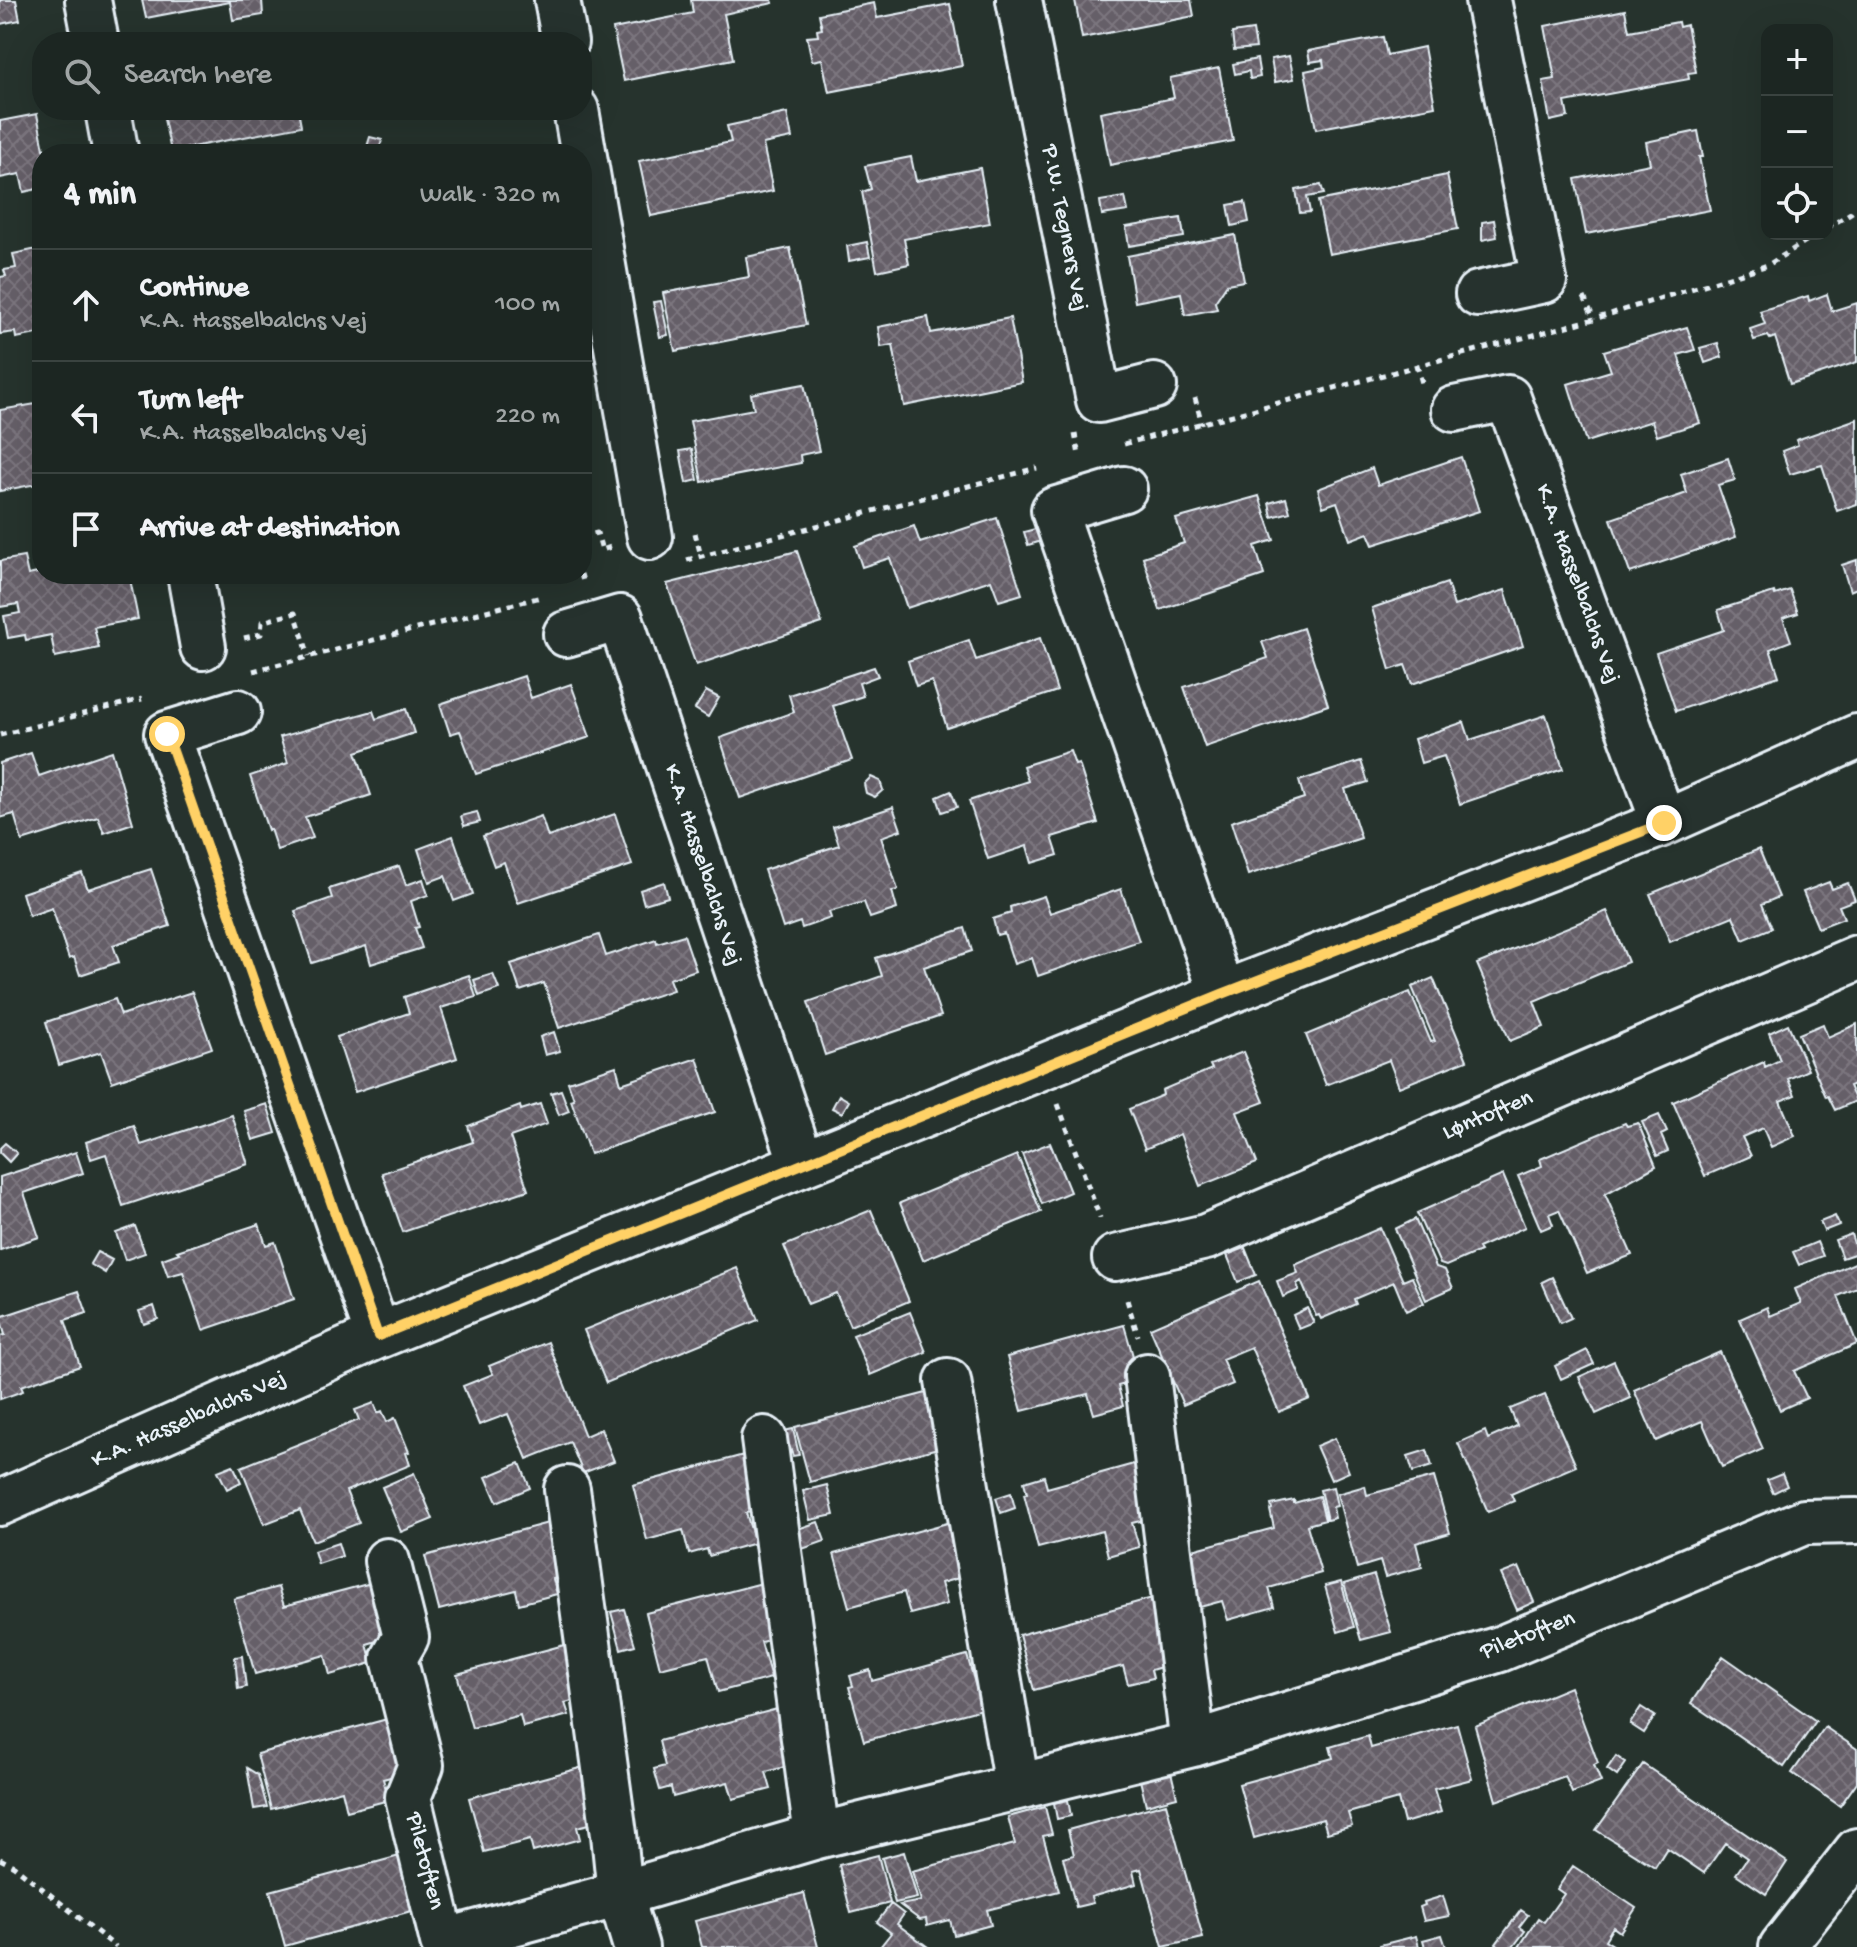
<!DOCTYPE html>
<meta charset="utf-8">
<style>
body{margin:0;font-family:"Gochi Hand",sans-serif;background:#252e2a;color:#f1f3f6}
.controls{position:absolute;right:24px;top:24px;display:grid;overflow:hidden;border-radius:16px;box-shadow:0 8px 32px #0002}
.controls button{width:72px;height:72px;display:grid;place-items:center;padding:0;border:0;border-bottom:2px solid #3a4340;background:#1c2622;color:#f1f3f6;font:40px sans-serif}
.stop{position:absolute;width:24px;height:24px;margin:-18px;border:6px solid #ffd166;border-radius:50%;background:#fff}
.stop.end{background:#ffd166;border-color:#fff;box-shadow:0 2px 8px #0008}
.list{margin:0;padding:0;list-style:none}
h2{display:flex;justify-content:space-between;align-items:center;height:104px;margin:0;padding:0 32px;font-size:34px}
h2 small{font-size:26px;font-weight:400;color:#a0a5a5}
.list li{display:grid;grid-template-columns:52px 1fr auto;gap:24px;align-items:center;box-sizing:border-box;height:112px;padding:0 32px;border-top:2px solid #3a4340}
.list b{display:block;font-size:30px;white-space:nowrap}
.list p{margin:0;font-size:26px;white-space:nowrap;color:#a0a5a5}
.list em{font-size:26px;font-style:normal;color:#a0a5a5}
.icon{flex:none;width:44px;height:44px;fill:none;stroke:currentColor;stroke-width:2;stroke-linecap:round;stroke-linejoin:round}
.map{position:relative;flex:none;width:1857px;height:1947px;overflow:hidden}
.search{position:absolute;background:#1c2622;box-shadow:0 8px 32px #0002;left:32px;top:32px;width:560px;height:88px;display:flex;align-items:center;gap:20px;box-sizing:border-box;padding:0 28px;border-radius:32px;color:#a0a5a5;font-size:30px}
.panel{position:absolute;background:#1c2622;box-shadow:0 8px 32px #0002;left:32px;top:144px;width:560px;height:440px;border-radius:32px}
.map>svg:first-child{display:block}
</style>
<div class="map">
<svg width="1857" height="1947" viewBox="0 0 1857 1947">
<defs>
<pattern id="building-cross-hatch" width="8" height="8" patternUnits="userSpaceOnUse" patternTransform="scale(2)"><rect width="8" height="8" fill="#655e67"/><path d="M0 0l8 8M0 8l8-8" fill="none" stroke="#7b767e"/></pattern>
</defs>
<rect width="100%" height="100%" fill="#26332d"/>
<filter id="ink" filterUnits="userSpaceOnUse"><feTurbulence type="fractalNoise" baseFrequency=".0125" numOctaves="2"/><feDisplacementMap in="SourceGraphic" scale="16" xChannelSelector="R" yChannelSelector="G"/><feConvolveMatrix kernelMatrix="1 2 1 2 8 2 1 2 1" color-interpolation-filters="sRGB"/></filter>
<g filter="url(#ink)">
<path fill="url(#building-cross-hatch)" stroke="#e8f1f8" stroke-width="2" d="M0,0H16L20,20L0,24Z
M142,0H262L263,15L233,20L230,2L146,18Z
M691,0H772L773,3L724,14L733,59L624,81L613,29L693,13Z
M1075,0H1191L1194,16L1082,38Z
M874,3L877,18L950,4L962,66L829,92L822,59L812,61L807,37L818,36L817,30L822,29L819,14Z
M1625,10L1629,31L1678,22L1679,27L1687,25L1696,72L1688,73L1689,79L1565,102L1568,117L1550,121L1543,81L1555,79L1545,26Z
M417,30L419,42H357Z
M1253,30L1256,48L1234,50L1232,33Z
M1383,37L1387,55L1424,47L1435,106L1316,129L1305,71L1324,67L1323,60L1310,62L1308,51Z
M1289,56L1294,79L1275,82L1271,59Z
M1257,59L1260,77L1250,79L1249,71L1235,74L1233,64Z
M1219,68L1233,141L1110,165L1100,112L1174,98L1170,78Z
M162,110H298L301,126L171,151Z
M787,113L792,138L763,144L773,191L651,216L639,161L731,142L727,126Z
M37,114L45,154H42V188L24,192L20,174L0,178V121Z
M1698,131L1703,157H1699L1710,210L1586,234L1575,179L1650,164L1646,142Z
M370,137L382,140L378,154L365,153Z
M911,157L916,181L980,168L990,223L904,239L909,264L877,271L862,192L871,189L865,166Z
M1447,175L1458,229L1329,254L1318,201Z
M1321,185L1324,194L1307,197L1310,212L1300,213L1296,190Z
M1125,197L1128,211L1102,215L1100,201Z
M1245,202L1249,222L1232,226L1228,205Z
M1181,218L1184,237L1129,246L1126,227Z
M1494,220L1497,237L1482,240V222Z
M1235,235L1244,281L1227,284L1215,302L1217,309L1185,315L1181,293L1135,302L1127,256Z
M867,242L870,257L849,261L847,246Z
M42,248V333L16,338L15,332L0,334V277L6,276L4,270L16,268L13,254Z
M790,248L806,325L675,351L663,293L749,277L746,257Z
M1827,294L1832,311L1857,303V362L1790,384L1775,337L1770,339L1768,336L1754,340L1750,329L1765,324L1760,311L1808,296L1809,301Z
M661,301L668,335L660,337L653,302Z
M928,317L931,333L1010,318L1022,382L904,406L893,345L881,347L878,327Z
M1687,327L1695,350L1678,355L1700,423L1657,436L1652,421L1586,442L1568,384L1611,371L1604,351Z
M1718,343L1722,357L1705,363L1700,348Z
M804,384L819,451L800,455L801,463L702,482L690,421L754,409L751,394Z
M42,403V483L0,491V410Z
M1857,419V504L1837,511L1822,465L1790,474L1782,451L1798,445L1796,440Z
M692,449L698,480L686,483L680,451Z
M1461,457L1479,511L1373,545L1368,533L1350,540L1337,502L1323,507L1318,489L1372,468L1378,485Z
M1728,458L1735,480L1718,485L1736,537L1630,573L1611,519L1687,493L1681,474Z
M1259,496L1274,540L1255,546L1264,575L1160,610L1143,557L1184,543L1176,519Z
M1286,498L1290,512L1272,517L1269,503Z
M997,518L1022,594L999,601L991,580L907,608L890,558L862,567L855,546L914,526L920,543Z
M1039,528L1042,541L1028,545L1024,532Z
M797,551L822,623L696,665L667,584Z
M24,557L28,575L42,572L129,574L138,619L94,627L99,648L55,657L51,635L26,640L25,635L8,638L4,616L20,613L18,604L0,607V561Z
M1857,560V588L1850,591L1842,565Z
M1447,583L1454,606L1505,590L1523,646L1412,684L1405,665L1390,670L1372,608Z
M1790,590L1798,613L1783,618L1791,641L1770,649L1779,676L1676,711L1656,653L1724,630L1718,610L1774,592L1775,595Z
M1303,628L1328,705L1205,747L1184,687L1268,658L1262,642Z
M1040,638L1057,691L947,728L932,681L916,686L908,661L969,640L976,660Z
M874,667L878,676L859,683L863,696L833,706L852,760L740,798L720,738L794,712L789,695Z
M524,676L531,698L571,684L590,737L476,774L460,731L450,734L440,704Z
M706,691L719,698L708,717L695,709Z
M406,709L414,733L356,752L371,795L305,817L313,838L277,850L270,829L268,830L250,776L288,763L280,737L373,711L376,719Z
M1546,715L1563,769L1460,804L1444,756L1421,763L1414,739L1464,722L1470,740Z
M112,751L133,823L104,833L98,817L22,841L14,814L0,818V763L31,753L39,776Z
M1070,751L1075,765L1079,764L1098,823L1052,837L1058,855L1032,863L1027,846L988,859L969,801L1028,781L1023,766Z
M1361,761L1368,782L1345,789L1361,838L1248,875L1231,822L1304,798L1299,781Z
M871,777L880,781L883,790L875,797L866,793L864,784Z
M951,791L957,807L942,812L937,797Z
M893,807L901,830L881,837L898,890L892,891L897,909L870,918L864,902L829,912L831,918L802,928L800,922L783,928L764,870L839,845L833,827Z
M477,812L480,822L464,826L461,816Z
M615,814L632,865L518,903L504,862L494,866L483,836L541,816L548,837Z
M453,836L473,894L454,901L445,876L429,882L418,849Z
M1759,849L1779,897L1762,904L1772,928L1743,940L1733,916L1670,942L1650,894Z
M399,866L406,885L423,879L428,895L411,901L419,927L415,928L422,948L371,964L366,946L312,963L295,911L332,898L329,889Z
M151,869L170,926L113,945L119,962L80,975L74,957L69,959L52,908L29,916L22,893L82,873L88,889Z
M664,882L668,897L644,904L640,890Z
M1829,882L1832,889L1848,883L1855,900L1839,906L1844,918L1818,928L1803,892Z
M1121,889L1139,941L1038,976L1032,958L1014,964L1004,933L997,935L993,919L1011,913L1010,907L1044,896L1050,913Z
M1607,911L1628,962L1534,1001L1544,1027L1510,1041L1477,964Z
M965,928L972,951L924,967L941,1016L825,1055L808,1002L882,976L876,958Z
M599,935L606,956L656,939L657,943L684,935L696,970L669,979L673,990L559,1028L544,983L520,991L511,964Z
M493,974L499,989L479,996L474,980Z
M469,975L476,997L441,1008L457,1058L355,1092L337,1037L409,1013L404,997Z
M1433,978L1467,1060L1399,1087L1389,1060L1326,1085L1306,1035L1410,992L1431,1042L1435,1041L1412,987Z
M192,992L212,1048L112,1082L101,1052L59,1065L46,1022L115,999L121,1015Z
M1788,1024L1808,1070L1788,1079L1795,1095L1780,1101L1795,1136L1771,1147L1763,1128L1742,1137L1751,1156L1705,1176L1673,1102L1764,1062L1765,1067L1780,1060L1769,1033Z
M1823,1024L1828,1037L1857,1024V1083L1849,1086L1856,1101L1835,1110L1828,1096L1826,1097L1799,1034Z
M554,1032L560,1051L545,1055L540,1037Z
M1243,1052L1264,1102L1237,1112L1257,1163L1200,1186L1180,1134L1145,1149L1129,1109L1163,1095L1162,1090L1212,1069L1210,1065Z
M697,1058L715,1112L590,1154L571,1100L574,1099L568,1082L616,1066L621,1084Z
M561,1090L569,1111L559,1115L551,1093Z
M839,1095L849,1101L842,1113L832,1108Z
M267,1104L276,1133L253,1140L244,1111Z
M540,1104L547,1124L510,1137L528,1190L403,1232L382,1173L473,1142L468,1126L520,1106L521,1110Z
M232,1115L248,1164L123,1206L106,1154L91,1159L86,1142L134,1126L141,1145Z
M1659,1115L1667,1132L1661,1135L1668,1151L1657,1156L1642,1122Z
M1625,1123L1627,1126L1638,1123L1656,1166L1605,1194L1632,1255L1587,1273L1559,1210L1549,1214L1553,1225L1541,1230L1518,1176L1542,1166L1540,1159Z
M5,1143L17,1153L9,1162L0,1153V1148Z
M1050,1143L1070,1192L1042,1204L1022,1154Z
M76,1152L83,1173L24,1193L39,1237L0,1250V1177Z
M1017,1155L1041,1212L923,1260L900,1203Z
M1503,1175L1525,1227L1478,1248L1480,1251L1446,1266L1440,1264L1417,1213Z
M871,1210L909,1301L850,1326L836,1293L808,1304L784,1246Z
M1835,1216L1839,1225L1824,1231L1820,1222Z
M1415,1219L1436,1267L1445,1270L1453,1288L1426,1300L1395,1229Z
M259,1224L266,1245L275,1242L294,1299L203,1330L183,1272L168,1276L162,1259L179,1253L177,1251Z
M135,1226L145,1253L125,1260L116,1233Z
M1380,1228L1403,1281L1412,1277L1424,1303L1406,1311L1394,1282L1354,1299L1356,1304L1321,1319L1319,1315L1316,1316L1301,1281L1297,1284L1299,1290L1283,1297L1277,1281L1298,1273L1295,1265Z
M1851,1234L1857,1253L1842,1258L1835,1240Z
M1817,1242L1823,1256L1799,1265L1793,1252Z
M1245,1248L1256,1275L1238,1282L1227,1255Z
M97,1252L112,1260L105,1273L90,1264Z
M1857,1262V1288L1838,1296L1857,1344L1794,1371L1807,1398L1780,1410L1740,1319L1767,1307L1770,1316L1801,1303L1795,1289Z
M737,1268L758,1320L606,1383L584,1330Z
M1552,1277L1571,1318L1560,1323L1542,1282Z
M1259,1281L1310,1399L1279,1412L1251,1347L1222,1359L1233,1384L1183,1405L1150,1328Z
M79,1291L87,1313L65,1320L80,1366L21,1386L23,1391L0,1399V1336L5,1335L0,1317Z
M154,1306L158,1319L144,1324L139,1311Z
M1307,1308L1314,1323L1299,1329L1293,1315Z
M910,1312L926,1352L870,1375L853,1335Z
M1124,1325L1140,1380L1118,1386L1123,1406L1094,1414L1088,1394L1022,1411L1007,1357Z
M548,1342L585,1436L601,1429L614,1461L583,1473L570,1442L527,1459L508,1414L479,1425L463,1386L493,1374L489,1366Z
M1587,1350L1594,1364L1561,1379L1555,1366Z
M1720,1352L1763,1449L1722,1467L1702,1421L1656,1441L1634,1390Z
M1614,1361L1631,1398L1596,1414L1579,1377Z
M938,1390L953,1444L810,1482L795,1427Z
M1545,1395L1576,1466L1511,1494L1514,1501L1488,1512L1458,1443L1485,1431L1488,1439L1517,1426L1510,1409Z
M374,1403L378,1413L382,1411L387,1422L395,1418L409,1452L406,1453L410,1465L346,1491L359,1523L313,1541L300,1510L264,1524L241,1467L359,1420L355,1410Z
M793,1429L799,1455L793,1456L784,1431Z
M1335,1438L1349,1472L1331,1480L1316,1446Z
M1427,1450L1432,1466L1413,1472L1408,1456Z
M751,1453L766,1509L746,1513L755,1543L709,1556L707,1549L689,1554L683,1530L647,1540L633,1485Z
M1141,1462L1156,1517L1132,1523L1139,1547L1108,1556L1102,1531L1038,1548L1024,1494L1027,1493L1024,1482L1044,1476L1047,1488Z
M520,1463L530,1488L497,1502L486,1477Z
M233,1465L241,1482L227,1489L218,1471Z
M414,1473L433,1519L401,1532L382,1487Z
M1782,1474L1787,1486L1773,1493L1767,1480Z
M1434,1477L1450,1533L1416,1543L1422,1567L1385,1577L1380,1561L1357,1568L1337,1494L1365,1486L1367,1495Z
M827,1485L834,1515L810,1520L803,1491Z
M1333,1487L1337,1506L1333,1507L1335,1518L1327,1520L1320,1490Z
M1011,1493L1015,1508L1001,1513L996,1498Z
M1319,1496L1325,1520L1307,1525L1321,1573L1269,1588L1274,1607L1228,1620L1222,1601L1200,1607L1185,1552L1274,1528L1270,1510L1272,1509L1271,1505L1294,1500V1503Z
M563,1519L577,1573L553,1579L557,1594L519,1604L516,1590L439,1610L425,1556Z
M818,1522L825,1541L794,1552L792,1531Z
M951,1522L966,1576L941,1583L947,1604L910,1614L904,1592L849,1607L834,1554Z
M338,1543L342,1556L318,1564L314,1551Z
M1519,1567L1534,1602L1517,1610L1501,1574Z
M1374,1575L1391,1632L1361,1640L1344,1584Z
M375,1582L390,1637L367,1644L372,1663L330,1675L325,1655L255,1674L234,1599L278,1587L284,1606Z
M766,1582L780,1637L761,1642L771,1678L718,1692L708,1656L660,1668L646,1613Z
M1341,1582L1354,1627L1338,1632L1325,1586Z
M1156,1597L1172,1664L1151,1670L1153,1678L1128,1684L1123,1666L1034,1690L1019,1635Z
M624,1609L635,1645L621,1649L611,1612Z
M575,1642L590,1696L565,1703L569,1715L523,1727L520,1715L472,1728L457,1674Z
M967,1655L982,1709L864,1741L849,1687L853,1686L850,1676L870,1670L872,1681Z
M242,1656L246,1687L238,1689L235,1657Z
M1723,1656L1816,1721L1784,1767L1691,1703Z
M1570,1687L1598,1763L1594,1765L1601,1782L1572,1793L1565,1776L1496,1801L1475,1726Z
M1641,1707L1655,1716L1644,1733L1630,1724Z
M777,1709L792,1765L766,1772L771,1789L733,1799L728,1782L673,1797L671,1787L660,1790L654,1769L665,1766L659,1741Z
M391,1718L405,1773L383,1779L389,1800L347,1811L342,1790L271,1809L257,1754Z
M1457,1724L1472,1779L1434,1789L1441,1812L1404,1823L1398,1799L1348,1813L1352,1826L1327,1833L1323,1819L1254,1838L1239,1784L1333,1758L1330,1747L1368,1736L1371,1748Z
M1825,1727L1857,1749V1782L1840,1806L1792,1773Z
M1616,1756L1626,1763L1617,1776L1607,1769Z
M1643,1764L1787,1862L1766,1894L1736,1874L1747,1858L1725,1843L1704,1873L1667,1848L1655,1867L1596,1830Z
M587,1766L602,1821L577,1827L580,1839L533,1852L530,1840L484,1852L469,1798Z
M247,1768L258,1775L267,1807L254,1809Z
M1171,1772L1177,1797L1146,1805L1140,1780Z
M1068,1800L1071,1816L1057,1819L1054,1803Z
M1166,1803L1203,1938L1163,1947L1141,1869L1133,1871L1136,1884L1091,1897L1093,1903L1076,1907L1063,1858L1074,1855L1068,1830Z
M1045,1807L1052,1834L1043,1836L1059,1891L987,1910L991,1925L954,1935L950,1920L927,1926L926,1919L920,1920L900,1905L921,1901L912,1871L1015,1844L1008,1817Z
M904,1852L917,1898L895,1903L882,1858Z
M407,1854L422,1908L285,1946L270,1891Z
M878,1855L890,1903L851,1913L839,1865Z
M1573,1866L1636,1908L1620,1932L1613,1927L1605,1940L1616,1947H1519L1538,1918L1544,1922L1564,1894L1557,1889Z
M804,1893L818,1947H702L695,1921Z
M1443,1896L1449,1916L1424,1921L1420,1907L1425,1905L1424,1902Z
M891,1904L904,1914L897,1924L928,1947H880L891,1933L877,1922Z
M1521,1910L1528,1915L1519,1927L1525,1931L1513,1947H1499L1496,1944Z
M1442,1935L1446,1947H1425L1423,1940Z
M1416,1936L1419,1947H1380V1945Z"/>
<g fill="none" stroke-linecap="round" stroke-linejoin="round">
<defs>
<path id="street" d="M88,0L96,42
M557,0L565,42
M1019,0L1099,400L1154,386
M108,110L116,154
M576,110L650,537
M1478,294L1544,280L1488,0
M1454,409L1508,398L1664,823
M1124,489L1054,510L1222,994
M190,574L203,647
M566,634L620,618L802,1164
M238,712L167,734L378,1336
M1115,1258L1206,1237L1857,958
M1147,1376L1193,1744
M948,1381L1017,1787
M764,1439L817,1836
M567,1489L614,1834L620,1894L636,1947
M0,1503L378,1336L1222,994L1664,823L1857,737
M387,1561L406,1637L394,1658L421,1765L408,1797L443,1942L620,1894L817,1836L1193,1744L1500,1649L1804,1522L1857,1521
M1782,1947L1857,1851"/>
</defs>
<use href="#street" stroke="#e8f1f8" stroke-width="50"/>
<path stroke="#e8f1f8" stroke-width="5" stroke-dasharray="6 6" stroke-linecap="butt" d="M1827,228L1857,209
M1584,297L1594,319
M1417,365L1422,383
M1195,398L1202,424
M1075,434L1079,455
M1124,444L1594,319L1768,265L1817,234
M695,533L701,556
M582,537L597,533L602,550L611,547
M687,560L1037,468
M581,574L584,585
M244,638L261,634L262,622L295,613L309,656
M253,671L541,597
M0,735L142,699
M1058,1104L1100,1218
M1127,1300L1138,1336
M0,1859L14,1866L116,1947"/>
<use href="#street" stroke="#26332d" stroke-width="44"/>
</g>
</g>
<g fill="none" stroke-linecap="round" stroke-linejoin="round" filter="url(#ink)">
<path stroke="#ffd166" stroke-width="10" d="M167,734L378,1336L1222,994L1664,823"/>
</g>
<g text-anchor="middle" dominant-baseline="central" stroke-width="6" stroke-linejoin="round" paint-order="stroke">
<g font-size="24" fill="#e8f1f8" stroke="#26332d">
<text transform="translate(1064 228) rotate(79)">P.W. Tegners Vej</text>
<text transform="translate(1577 584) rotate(70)">K.A. Hasselbalchs Vej</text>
<text transform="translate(702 865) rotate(72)">K.A. Hasselbalchs Vej</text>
<text transform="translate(1488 1116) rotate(-23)">Løntoften</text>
<text transform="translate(189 1420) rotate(-24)">K.A. Hasselbalchs Vej</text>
<text transform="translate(1528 1636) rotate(-21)">Piletoften</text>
<text transform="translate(424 1861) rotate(76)">Piletoften</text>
</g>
</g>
</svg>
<div class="controls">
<button>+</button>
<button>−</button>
<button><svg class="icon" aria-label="locate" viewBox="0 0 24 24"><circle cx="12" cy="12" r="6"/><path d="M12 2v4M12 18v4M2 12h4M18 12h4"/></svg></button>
</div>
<div class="stop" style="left:167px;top:734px"></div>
<div class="stop end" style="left:1664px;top:823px"></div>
<div class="search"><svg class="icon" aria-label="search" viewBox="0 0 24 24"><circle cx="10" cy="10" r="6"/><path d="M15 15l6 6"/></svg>Search here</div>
<section class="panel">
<h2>4 min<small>Walk · 320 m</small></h2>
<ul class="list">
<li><svg class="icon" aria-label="ahead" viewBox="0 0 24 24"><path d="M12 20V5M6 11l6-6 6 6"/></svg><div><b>Continue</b><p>K.A. Hasselbalchs Vej</p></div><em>100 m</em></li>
<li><svg class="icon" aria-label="left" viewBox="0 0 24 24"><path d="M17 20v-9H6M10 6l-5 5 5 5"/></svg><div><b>Turn left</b><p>K.A. Hasselbalchs Vej</p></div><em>220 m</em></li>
<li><svg class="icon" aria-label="arrive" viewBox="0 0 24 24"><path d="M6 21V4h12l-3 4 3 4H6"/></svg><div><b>Arrive at destination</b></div></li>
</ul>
</section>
</div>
